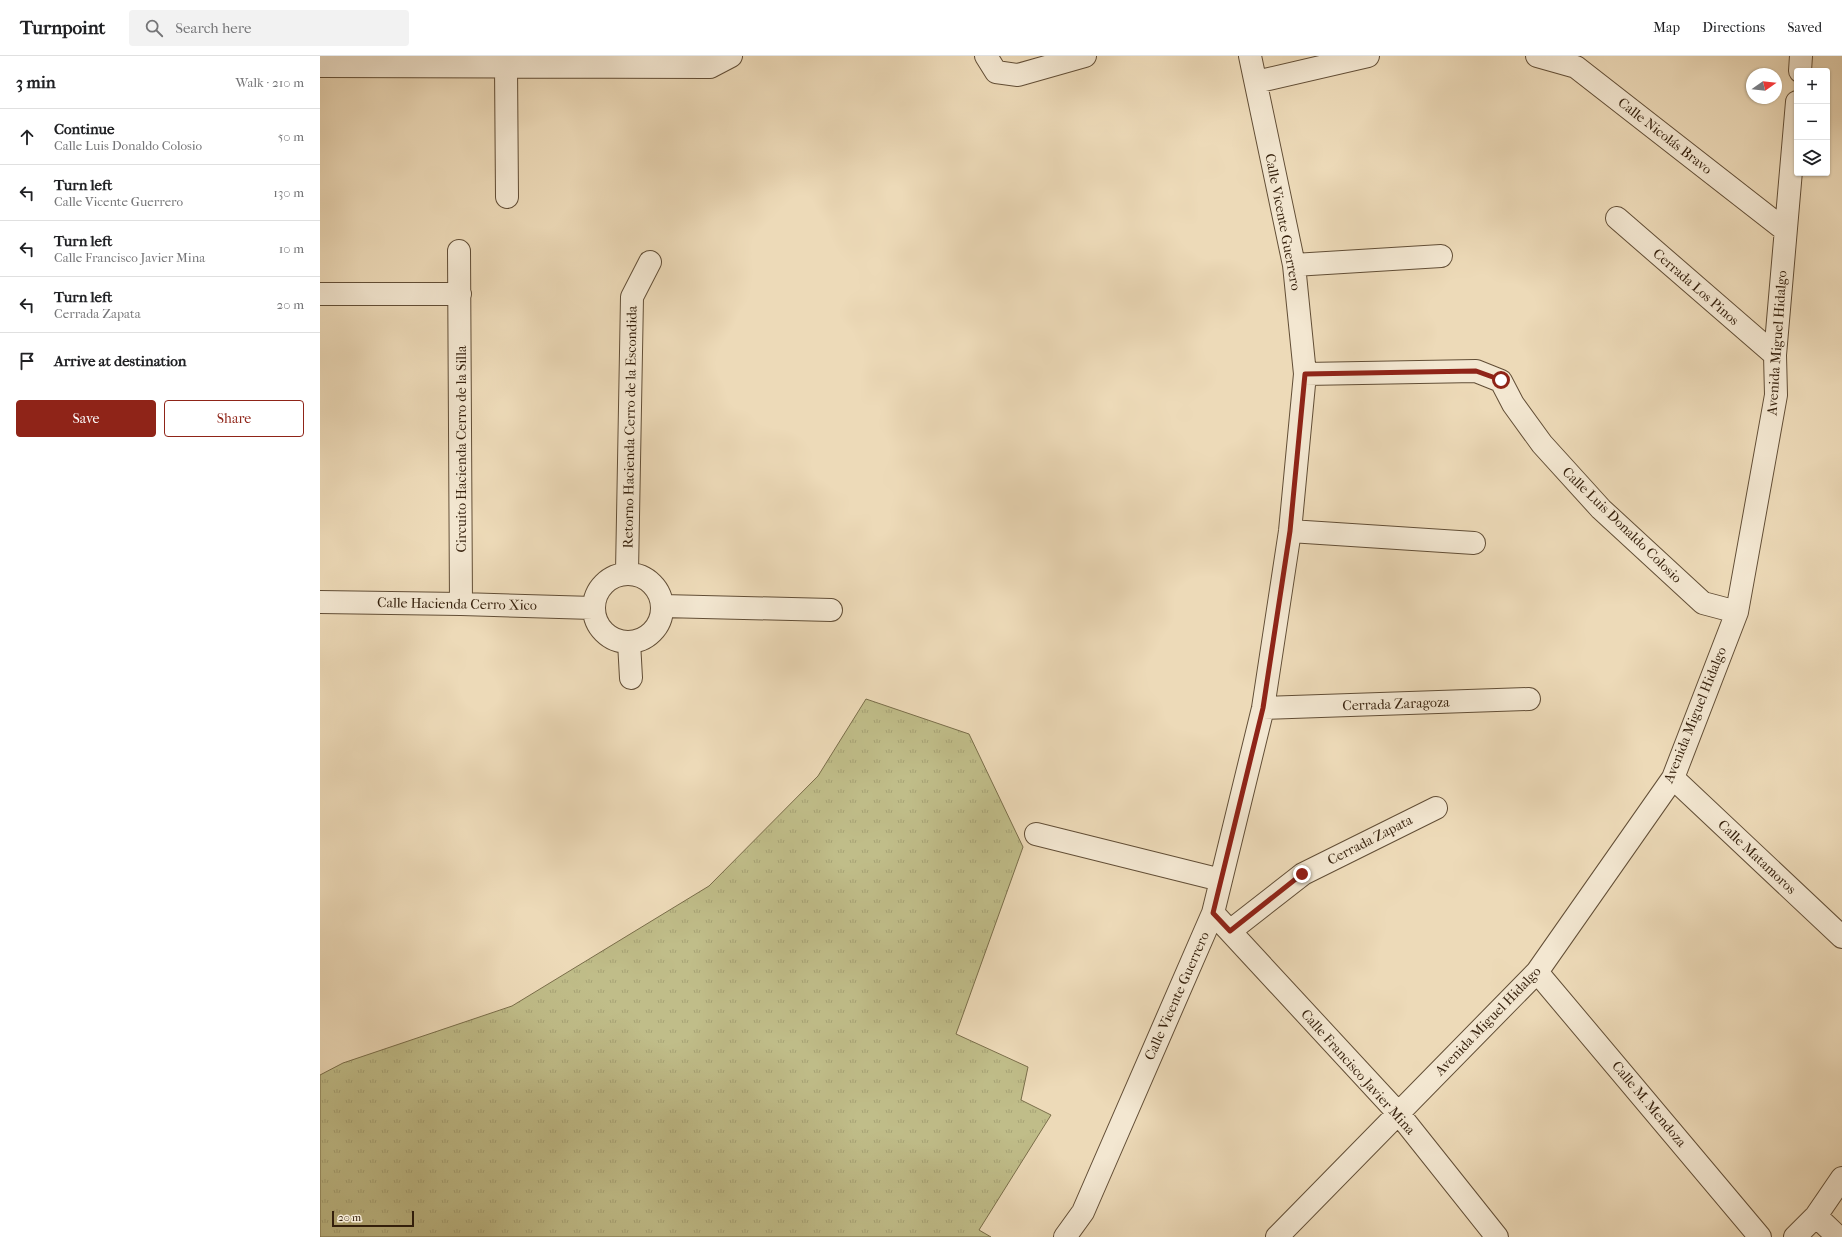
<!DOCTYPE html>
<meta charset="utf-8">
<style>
body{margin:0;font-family:"IM FELL French Canon",serif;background:#f2f2f2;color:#202124}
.controls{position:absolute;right:12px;top:12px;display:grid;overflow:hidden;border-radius:4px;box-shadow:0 1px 3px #0004}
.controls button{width:36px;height:36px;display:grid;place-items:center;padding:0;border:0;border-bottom:1px solid #e0e0e0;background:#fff;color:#202124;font:20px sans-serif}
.compass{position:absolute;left:1426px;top:12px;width:36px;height:36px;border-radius:50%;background:#fff;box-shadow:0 1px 3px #0004;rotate:76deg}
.scale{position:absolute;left:12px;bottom:10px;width:82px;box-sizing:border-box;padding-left:4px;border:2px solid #341f0b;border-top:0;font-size:11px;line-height:14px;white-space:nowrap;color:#341f0b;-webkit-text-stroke:3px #f3e7d1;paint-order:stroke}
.stop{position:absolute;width:12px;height:12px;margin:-9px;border:3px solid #8f2418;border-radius:50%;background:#fff}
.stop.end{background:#8f2418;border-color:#fff;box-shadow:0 1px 4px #0008}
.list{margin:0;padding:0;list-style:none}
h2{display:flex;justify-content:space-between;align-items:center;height:52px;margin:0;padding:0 16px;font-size:17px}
h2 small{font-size:13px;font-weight:400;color:#757577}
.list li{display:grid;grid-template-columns:26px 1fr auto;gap:12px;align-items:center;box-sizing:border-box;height:56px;padding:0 16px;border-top:1px solid #e0e0e0}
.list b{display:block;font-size:15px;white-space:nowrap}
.list p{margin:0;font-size:13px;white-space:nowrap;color:#757577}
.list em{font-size:13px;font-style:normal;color:#757577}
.actions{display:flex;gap:8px;padding:12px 16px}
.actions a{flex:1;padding:9px 0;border:1px solid #8f2418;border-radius:4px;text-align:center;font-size:14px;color:#8f2418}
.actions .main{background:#8f2418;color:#fff}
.icon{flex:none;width:22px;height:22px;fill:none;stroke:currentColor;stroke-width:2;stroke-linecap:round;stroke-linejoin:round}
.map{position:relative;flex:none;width:1522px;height:1181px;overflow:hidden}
header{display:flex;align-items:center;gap:24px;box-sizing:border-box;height:56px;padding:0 20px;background:#fff;border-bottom:1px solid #e0e0e0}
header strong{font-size:19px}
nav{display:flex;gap:22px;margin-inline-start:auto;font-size:14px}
.search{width:280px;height:36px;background:#f2f2f2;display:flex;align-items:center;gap:10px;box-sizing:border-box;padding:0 14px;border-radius:4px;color:#757577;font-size:15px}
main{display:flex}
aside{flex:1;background:#fff}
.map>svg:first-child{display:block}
</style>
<header>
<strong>Turnpoint</strong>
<div class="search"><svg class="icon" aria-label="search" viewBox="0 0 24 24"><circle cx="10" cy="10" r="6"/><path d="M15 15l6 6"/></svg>Search here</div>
<nav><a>Map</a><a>Directions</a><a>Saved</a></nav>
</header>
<main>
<aside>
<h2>3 min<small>Walk · 210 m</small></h2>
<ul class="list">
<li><svg class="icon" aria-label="ahead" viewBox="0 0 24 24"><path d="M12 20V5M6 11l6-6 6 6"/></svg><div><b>Continue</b><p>Calle Luis Donaldo Colosio</p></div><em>50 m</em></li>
<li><svg class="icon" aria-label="left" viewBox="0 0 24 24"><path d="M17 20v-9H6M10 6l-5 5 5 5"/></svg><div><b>Turn left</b><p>Calle Vicente Guerrero</p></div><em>130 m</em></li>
<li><svg class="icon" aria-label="left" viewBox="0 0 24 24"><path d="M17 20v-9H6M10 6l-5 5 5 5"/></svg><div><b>Turn left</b><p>Calle Francisco Javier Mina</p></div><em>10 m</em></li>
<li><svg class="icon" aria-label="left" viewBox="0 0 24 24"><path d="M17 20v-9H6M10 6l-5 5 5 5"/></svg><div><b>Turn left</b><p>Cerrada Zapata</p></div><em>20 m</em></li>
<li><svg class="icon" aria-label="arrive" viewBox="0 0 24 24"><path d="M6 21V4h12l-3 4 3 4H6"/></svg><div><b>Arrive at destination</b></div></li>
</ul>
<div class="actions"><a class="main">Save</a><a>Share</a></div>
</aside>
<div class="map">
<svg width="1522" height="1181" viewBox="0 0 1522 1181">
<defs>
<pattern id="grass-tufts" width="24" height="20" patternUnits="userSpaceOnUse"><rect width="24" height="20" fill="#c0bd89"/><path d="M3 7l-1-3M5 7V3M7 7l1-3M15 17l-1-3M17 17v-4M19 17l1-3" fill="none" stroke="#a6a275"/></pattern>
</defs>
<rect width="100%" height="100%" fill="#eddab8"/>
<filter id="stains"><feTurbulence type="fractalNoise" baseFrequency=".005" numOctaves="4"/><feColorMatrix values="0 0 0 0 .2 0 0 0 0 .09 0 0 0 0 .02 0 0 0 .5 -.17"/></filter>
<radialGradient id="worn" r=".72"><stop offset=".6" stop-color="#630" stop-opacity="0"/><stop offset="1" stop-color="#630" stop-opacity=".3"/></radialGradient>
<path fill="url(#grass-tufts)" stroke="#7a6e4a" d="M546,643L649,678L703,791L636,978L708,1011L701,1044L731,1059L659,1174L671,1181H0V1019L23,1007L192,950L389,830L498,720Z"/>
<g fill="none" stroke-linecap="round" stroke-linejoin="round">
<defs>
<path id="minor" d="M666,0L676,16L698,19L765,0
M1217,0L1256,11L1465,174
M0,10L390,11L411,0
M186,10L187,141
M1480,15L1481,0
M936,26L1048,0
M1297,162L1455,299
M139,195L141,548
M974,209L1121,200
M0,238H140
M985,318L1156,315L1181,325L1193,348L1222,388L1281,453L1383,547L1417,556
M970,475L1154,487
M307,516L312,241L330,206
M274 552a34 34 0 1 1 68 0a34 34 0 1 1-68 0Z
M0,546L141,548L273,552
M343,550L511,554
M309,586L311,622
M943,652L1209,643
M1353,722L1522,881
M716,778L901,824
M893,857L1079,1058L1177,1181
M910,875L983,818L1116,752
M1217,916L1440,1181
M1496,1160L1518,1181
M745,1181L763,1156L893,857L943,652L970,475L985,318L974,209L930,0
M957,1181L1217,916L1353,722L1417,556L1456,339L1455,299L1477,46
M1475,1181L1496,1160L1522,1122"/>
</defs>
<use href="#minor" stroke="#624e36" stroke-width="24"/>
<use href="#minor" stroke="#f3e7d1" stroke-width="22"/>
</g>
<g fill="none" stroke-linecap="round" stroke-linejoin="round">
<path stroke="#8f2418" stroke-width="5" d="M982,818L910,875L893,857L943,652L970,475L985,318L1156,315L1181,324"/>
</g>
<g text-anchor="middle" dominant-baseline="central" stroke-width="3" stroke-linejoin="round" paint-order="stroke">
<g font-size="14" fill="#341f0b" stroke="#f3e7d1">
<text transform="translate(1345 80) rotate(38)">Calle Nicolás Bravo</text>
<text transform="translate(963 166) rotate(79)">Calle Vicente Guerrero</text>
<text transform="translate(1376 231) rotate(41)">Cerrada Los Pinos</text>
<text transform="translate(1457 287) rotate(-86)">Avenida Miguel Hidalgo</text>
<text transform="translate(310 371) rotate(-89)">Retorno Hacienda Cerro de la Escondida</text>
<text transform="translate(141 393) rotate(-90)">Circuito Hacienda Cerro de la Silla</text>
<text transform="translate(1302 469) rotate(44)">Calle Luis Donaldo Colosio</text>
<text transform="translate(137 548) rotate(1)">Calle Hacienda Cerro Xico</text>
<text transform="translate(1076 648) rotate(-2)">Cerrada Zaragoza</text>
<text transform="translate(1375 659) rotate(-68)">Avenida Miguel Hidalgo</text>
<text transform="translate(1050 784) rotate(-27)">Cerrada Zapata</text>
<text transform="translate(1437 801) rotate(43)">Calle Matamoros</text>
<text transform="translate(857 940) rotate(-66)">Calle Vicente Guerrero</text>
<text transform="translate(1168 965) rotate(-46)">Avenida Miguel Hidalgo</text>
<text transform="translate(1038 1016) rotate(48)">Calle Francisco Javier Mina</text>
<text transform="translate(1329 1048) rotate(50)">Calle M. Mendoza</text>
</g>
</g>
<rect width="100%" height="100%" filter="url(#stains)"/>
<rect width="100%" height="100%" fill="url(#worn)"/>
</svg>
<div class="controls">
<button>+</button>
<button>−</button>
<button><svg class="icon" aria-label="layers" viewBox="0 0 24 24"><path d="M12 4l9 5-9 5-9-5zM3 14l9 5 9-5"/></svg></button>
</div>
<svg class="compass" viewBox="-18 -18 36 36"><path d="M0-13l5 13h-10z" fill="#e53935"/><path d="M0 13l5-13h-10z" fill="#757577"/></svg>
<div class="scale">20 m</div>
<div class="stop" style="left:1181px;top:324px"></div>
<div class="stop end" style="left:982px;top:818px"></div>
</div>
</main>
